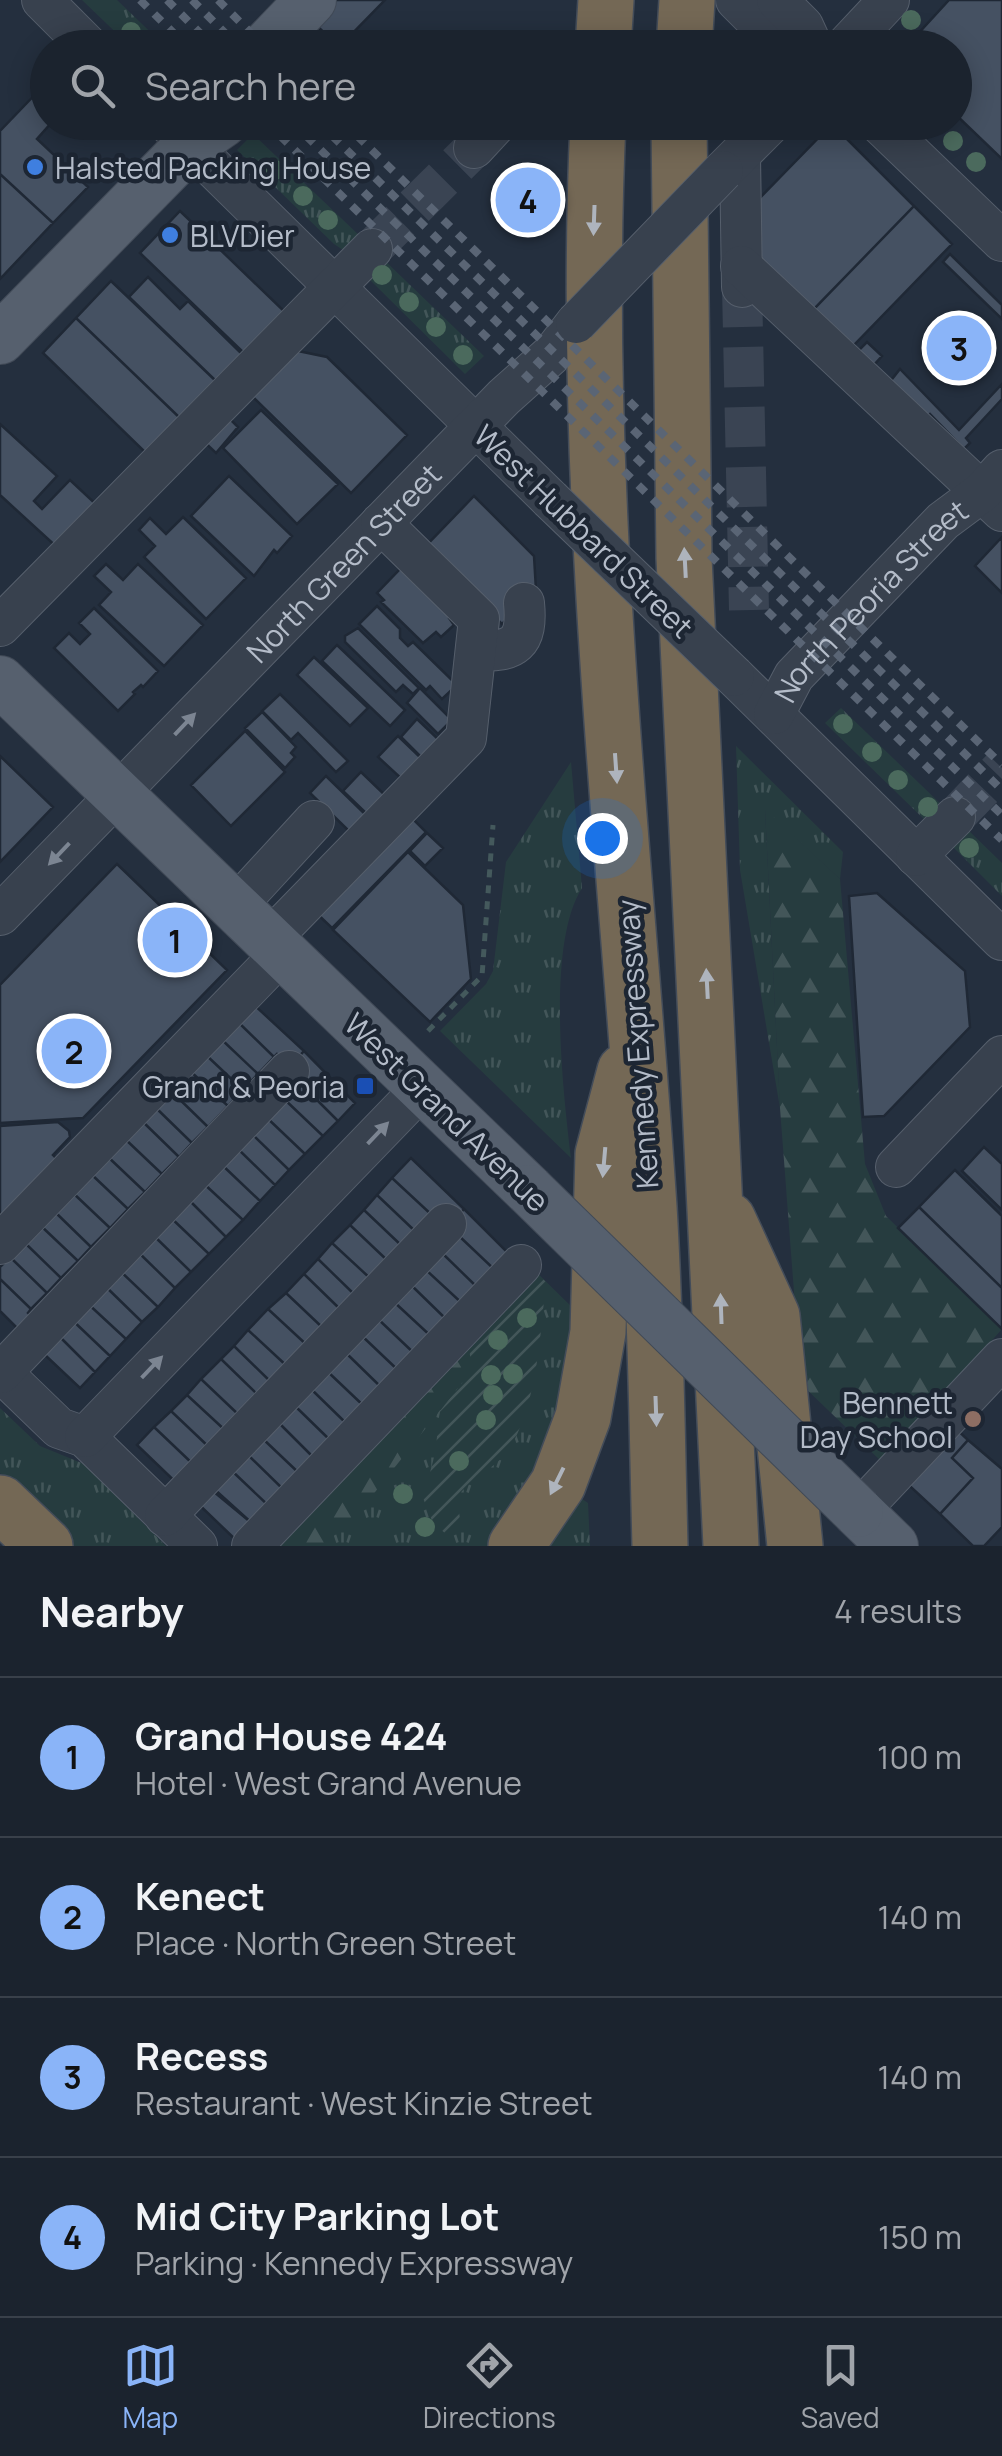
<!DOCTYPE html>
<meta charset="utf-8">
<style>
body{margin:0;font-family:Manrope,sans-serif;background:#282f3a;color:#f1f3f6}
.you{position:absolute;left:602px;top:838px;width:35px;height:35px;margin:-25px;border:8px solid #fff;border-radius:50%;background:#1a73e8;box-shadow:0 0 0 15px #1a73e833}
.badge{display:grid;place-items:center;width:65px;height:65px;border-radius:50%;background:#8ab4f8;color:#111;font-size:32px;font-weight:700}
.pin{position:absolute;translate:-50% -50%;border:5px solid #fff;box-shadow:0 2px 10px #0006}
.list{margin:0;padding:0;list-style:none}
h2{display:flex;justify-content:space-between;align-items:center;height:130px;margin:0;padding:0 40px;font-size:42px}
h2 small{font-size:32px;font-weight:400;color:#a0a4aa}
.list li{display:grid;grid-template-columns:65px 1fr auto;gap:30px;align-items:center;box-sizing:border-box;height:160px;padding:0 40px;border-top:2px solid #39404a}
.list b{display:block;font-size:38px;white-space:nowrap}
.list p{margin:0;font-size:32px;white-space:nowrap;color:#a0a4aa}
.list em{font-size:32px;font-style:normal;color:#a0a4aa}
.icon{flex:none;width:55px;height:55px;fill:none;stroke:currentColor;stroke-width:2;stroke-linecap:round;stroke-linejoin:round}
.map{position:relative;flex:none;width:1002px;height:1546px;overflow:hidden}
.search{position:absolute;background:#1b232e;box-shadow:0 5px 25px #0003;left:30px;right:30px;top:30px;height:110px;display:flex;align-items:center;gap:25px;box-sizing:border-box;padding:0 35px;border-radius:55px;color:#a0a4aa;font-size:38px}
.sheet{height:770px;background:#1b232e}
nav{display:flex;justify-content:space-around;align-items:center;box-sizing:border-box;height:140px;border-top:2px solid #39404a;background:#1b232e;font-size:28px;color:#a0a4aa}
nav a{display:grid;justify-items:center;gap:5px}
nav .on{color:#8ab4f8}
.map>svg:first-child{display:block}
</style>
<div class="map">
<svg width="1002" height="1546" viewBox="0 0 1002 1546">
<defs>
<pattern id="grass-tufts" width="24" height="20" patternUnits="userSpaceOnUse" patternTransform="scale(2.5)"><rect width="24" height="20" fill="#263c3f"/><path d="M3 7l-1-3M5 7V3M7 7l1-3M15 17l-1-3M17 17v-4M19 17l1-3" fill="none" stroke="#435659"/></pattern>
<pattern id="forest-firs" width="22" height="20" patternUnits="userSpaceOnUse" patternTransform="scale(2.5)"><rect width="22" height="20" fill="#263c3f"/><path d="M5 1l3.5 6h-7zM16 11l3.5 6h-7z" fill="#435659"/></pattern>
<pattern id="garden-furrows" width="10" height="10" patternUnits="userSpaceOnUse" patternTransform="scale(2.5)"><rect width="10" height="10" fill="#263c3f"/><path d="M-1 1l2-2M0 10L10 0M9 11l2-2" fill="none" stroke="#435659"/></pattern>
</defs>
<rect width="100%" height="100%" fill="#242f3e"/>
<path fill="url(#grass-tufts)" d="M82,0H117L166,47H131Z
M253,134L363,239L352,250H343L334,244L237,150Z
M381,257L484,356L465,374L369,279Z
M841,708L946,809L930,825L825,723Z
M736,746L843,852L840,879L765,810L780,1108L740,870Z
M571,762L582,888C546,944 563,1092 571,1158L440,1031L486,984L493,971L506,862Z
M965,827L1002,863V896L950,844Z
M531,1267L579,1314L570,1416L492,1546H273Z
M0,1408L40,1446L84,1464L166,1546H62L0,1473Z
M582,1499L588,1503L590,1546H550Z"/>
<path fill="url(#forest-firs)" d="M765,809L840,879L865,1164L886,1216L1002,1329L883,1463L801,1384L780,1108Z
M468,1341L472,1370L360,1511L323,1546H273Z"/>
<path fill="url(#garden-furrows)" d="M531,1267L546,1282C540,1335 538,1395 513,1443C500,1467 473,1476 457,1497L460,1519L457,1532L446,1534L433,1523L423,1498L435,1454L440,1411L472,1370L468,1341Z"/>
<path fill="#455162" stroke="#1f2835" stroke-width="2.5" d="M290,0H385L339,47Z
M949,0H1002V159L954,113V48H905Z
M48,81V122H52L37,139L88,187L53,223L0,174V131Z
M832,124L914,206L813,310L754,260L755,203Z
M0,174L53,223L0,279Z
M914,206L952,244L852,347L813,310Z
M180,211L287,314L247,356L140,253Z
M950,254L1002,305V319L943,262Z
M148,277L180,309L188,301L244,356L218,383L129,297Z
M111,281L218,383L182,420L76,318Z
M956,317L988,348L960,376L929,346Z
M76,318L182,420L149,456L43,353Z
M867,342L882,356L872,367L857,352Z
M298,351L327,357L407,435L351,493L253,397Z
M900,369L959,430L1002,384V399L966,438L970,443L964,449L930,414L925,419L889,383Z
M261,410L338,484L297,524L223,448Z
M224,413L238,427L216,453L200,438Z
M0,424L57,476L34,501L42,509L70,480L100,508L60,550L0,495Z
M229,476L292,536L277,553L274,550L254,576L191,516Z
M474,496L534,556L536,590L502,624L423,549Z
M183,517L246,578L206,619L144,557L155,546L139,530L150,518L166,534Z
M1002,537V593L975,566Z
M106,564L123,580L138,564L203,625L164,666L99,605L111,592L94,576Z
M403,566L453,611L449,618L454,625L441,637L436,632L423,643L381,602L384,600L377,593Z
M377,606L400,629V638L408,646L413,642L457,685L442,699L430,686L426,690L359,624Z
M94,608L158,671L143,687L141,685L133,692L135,694L118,711L54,648L69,633L80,644L90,634L79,623Z
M358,628L419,688L413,694L403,685L396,692L345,642V636Z
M337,645L405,710L390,726L322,661Z
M314,657L368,708L350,726L297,675Z
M420,688L452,720L438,734L407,703Z
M280,694L348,761L336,772L298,733L291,740L262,711Z
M262,712L296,747L291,753L295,757L285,768L245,728Z
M417,719L440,741L423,759L401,737Z
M245,731L285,772L231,826L191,785Z
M398,736L423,760L404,781L378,757Z
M0,756L53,807L0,862Z
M361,772L388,798L370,817L343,791Z
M326,776L368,817L352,834L310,793Z
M405,811L426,832L332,928L311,908Z
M427,833L443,848L425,866L410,851Z
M408,852L463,905L471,979L430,1022L333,930Z
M117,864L227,970L83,1118L0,1123V985Z
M877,893L965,971L970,1027L884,1116L863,1117L849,896Z
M252,1003L304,1051L290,1066L277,1054L274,1057L236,1020Z
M236,1020L274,1057L258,1074L220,1038Z
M220,1038L258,1074L243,1090L205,1054Z
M304,1051L355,1103L338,1121L298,1081L290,1066Z
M205,1054L243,1090L228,1106L189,1070Z
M189,1070L228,1106L208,1127L170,1090Z
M298,1081L338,1121L323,1136L282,1097Z
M170,1090L208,1127L192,1143L154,1106Z
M282,1097L323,1136L305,1154L264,1115Z
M154,1106L192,1143L179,1157L140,1119Z
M264,1115L305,1154L289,1170L250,1132Z
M140,1119L179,1157L162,1174L123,1137Z
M58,1122L69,1131L70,1137L53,1155L63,1165L0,1231V1126Z
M250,1132L289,1170L275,1185L236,1147Z
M123,1137L162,1174L145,1192L106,1155Z
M236,1147L275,1185L260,1201L220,1163Z
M984,1147L1002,1164V1210L962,1171Z
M106,1155L145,1192L128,1209L90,1173Z
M411,1158L464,1209L451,1223L434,1217L392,1178Z
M220,1163L260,1201L243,1220L202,1182Z
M955,1170L1002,1216V1288L919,1207Z
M90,1173L128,1209L110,1228L72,1192Z
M392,1178L434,1217L417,1233L377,1195Z
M202,1182L243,1220L226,1237L186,1197Z
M72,1192L110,1228L91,1247L54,1211Z
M377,1195L417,1233L403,1247L364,1210Z
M186,1197L226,1237L209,1254L168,1215Z
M919,1207L1002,1288V1329L898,1228Z
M464,1209L512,1257L497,1272L458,1235L451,1223Z
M364,1210L403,1247L389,1262L350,1225Z
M54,1211L91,1247L78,1261L40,1225Z
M168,1215L209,1254L191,1272L151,1233Z
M40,1225L78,1261L61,1278L24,1242Z
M350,1225L389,1262L372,1280L332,1243Z
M151,1233L191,1272L175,1288L135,1249Z
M458,1235L497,1272L480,1290L441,1252Z
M24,1242L61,1278L47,1293L10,1257Z
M332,1243L372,1280L356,1296L318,1259Z
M135,1249L175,1288L158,1307L117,1268Z
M441,1252L480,1290L465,1306L425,1269Z
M10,1257L47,1293L31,1309L0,1279V1267Z
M318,1259L356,1296L342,1311L304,1274Z
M117,1268L158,1307L142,1322L102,1283Z
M425,1269L465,1306L449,1322L410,1284Z
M304,1274L342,1311L324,1329L286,1293Z
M0,1279L31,1309L28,1313L40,1325L27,1338L0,1311Z
M102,1283L142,1322L126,1339L85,1301Z
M410,1284L449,1322L434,1339L393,1301Z
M286,1293L324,1329L309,1347L268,1309Z
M85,1301L126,1339L110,1356L69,1317Z
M393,1301L434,1339L417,1356L377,1318Z
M268,1309L309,1347L289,1368L248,1330Z
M69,1317L110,1356L95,1372L55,1332Z
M377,1318L417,1356L401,1373L361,1335Z
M248,1330L289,1368L273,1384L234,1346Z
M55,1332L95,1372L80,1388L27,1338Z
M361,1335L401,1373L384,1390L345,1352Z
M234,1346L273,1384L260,1397L221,1359Z
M345,1352L384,1390L367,1409L327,1371Z
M221,1359L260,1397L241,1417L201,1379Z
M327,1371L367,1409L349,1426L310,1388Z
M201,1379L241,1417L227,1432L187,1395Z
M310,1388L349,1426L333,1443L294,1405Z
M187,1395L227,1432L211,1449L171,1411Z
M294,1405L333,1443L316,1460L277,1421Z
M171,1411L211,1449L195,1466L154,1427Z
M277,1421L316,1460L301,1475L262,1438Z
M950,1423L968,1440L952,1458L973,1478L940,1514L900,1477Z
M154,1427L195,1466L189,1495L137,1445Z
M262,1438L301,1475L286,1492L246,1453Z
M968,1440L1002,1469V1527L984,1546H973L940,1514L973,1478L952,1458Z
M246,1453L286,1492L271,1508L231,1470Z
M231,1470L271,1508L254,1525L213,1488Z
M202,1482L254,1525L238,1542L189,1495Z"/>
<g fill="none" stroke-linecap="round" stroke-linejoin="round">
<path stroke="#3a4453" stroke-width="40" stroke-dasharray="40 20" stroke-linecap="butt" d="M372,249L474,148
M742,287L749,610
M955,817L1002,768"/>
<defs>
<g id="minor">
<path d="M42,0L90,48"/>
<path d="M736,0L784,48"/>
<path d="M777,0L803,26L813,48"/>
<path d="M844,48L889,0"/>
<path d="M167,122L550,499"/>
<path d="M878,122L1002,241"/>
<path d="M474,148L498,122"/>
<path d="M740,156L742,287"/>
<path d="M723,171L772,122"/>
<path d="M741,266L1002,511"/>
<path d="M0,626L372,249"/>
<path d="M476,650C515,653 528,643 524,603"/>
<path d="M734,676L1002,940"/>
<path id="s1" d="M774,714L794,676L943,521L982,492L1002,470"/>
<path d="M916,856L955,817"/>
<path d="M235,907L314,821"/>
<path id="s2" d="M0,915L504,397L552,354L576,323"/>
<path d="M269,940L466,738L479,619L381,523"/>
<path d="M896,1167L1002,1056"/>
<path d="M0,1244L282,953"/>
<path d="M0,1371L59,1428L85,1437L197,1546"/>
<path d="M1,1373L289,1071"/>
<path d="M85,1437L422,1088"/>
<path d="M858,1512L1002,1359"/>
<path d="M165,1516L446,1224"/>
<path d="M252,1546L521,1265"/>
</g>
<path id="major" d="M265,48L311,0
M0,339L190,145L223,122
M0,681L529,1190
M858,1512L893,1546"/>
<path id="highway" d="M603,48L606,0
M684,48L687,0
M598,122C581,484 625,846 649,1207C656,1319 657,1433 660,1546
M679,122L684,558L731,1546
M728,1220L772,1316L795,1546
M0,1503L45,1546
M516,1546L558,1484L583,1417L598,1332L603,1154L625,1071"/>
</defs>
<use href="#minor" stroke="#565f6c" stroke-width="42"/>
<use href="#major" stroke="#414a57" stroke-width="52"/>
<use href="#highway" stroke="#434c59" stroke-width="58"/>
<path stroke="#44595c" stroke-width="5" stroke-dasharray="8 8" stroke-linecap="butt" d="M428,1031L482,976L493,825"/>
<use href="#minor" stroke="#38414e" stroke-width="40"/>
<use href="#major" stroke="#56606e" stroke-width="50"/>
<use href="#highway" stroke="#746855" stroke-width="55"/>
<path stroke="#5a6575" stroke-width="8" stroke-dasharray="10 10" stroke-linecap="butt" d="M140,0L189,48
M167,0L215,48
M192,0L240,48
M218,0L266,48
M266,122L1002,840
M292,122L1002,815
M318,122L1002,790
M343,122L1002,765"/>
<defs>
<path id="minor-bridge" d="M576,323L723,171
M550,499L734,676"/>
<path id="major-bridge" d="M529,1190L858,1512"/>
</defs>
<use href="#minor-bridge" stroke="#565f6c" stroke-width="42" stroke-linecap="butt"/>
<use href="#major-bridge" stroke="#414a57" stroke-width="52" stroke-linecap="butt"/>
<use href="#minor-bridge" stroke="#38414e" stroke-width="40"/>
<use href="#major-bridge" stroke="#56606e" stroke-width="50"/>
</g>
<g fill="#4b6a5d">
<circle cx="911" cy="20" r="10"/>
<circle cx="131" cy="32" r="10"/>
<circle cx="953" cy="141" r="10"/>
<circle cx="976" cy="162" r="10"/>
<circle cx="275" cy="170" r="10"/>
<circle cx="303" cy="196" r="10"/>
<circle cx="328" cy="220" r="10"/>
<circle cx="382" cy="275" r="10"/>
<circle cx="409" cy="302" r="10"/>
<circle cx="436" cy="327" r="10"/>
<circle cx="463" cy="355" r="10"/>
<circle cx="843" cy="724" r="10"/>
<circle cx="872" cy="752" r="10"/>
<circle cx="898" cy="780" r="10"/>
<circle cx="928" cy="807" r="10"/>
<circle cx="969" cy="848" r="10"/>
<circle cx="527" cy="1318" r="10"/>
<circle cx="498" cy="1340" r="10"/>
<circle cx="513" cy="1374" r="10"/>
<circle cx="491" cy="1375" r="10"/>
<circle cx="493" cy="1395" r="10"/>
<circle cx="486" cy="1420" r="10"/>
<circle cx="459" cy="1461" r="10"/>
<circle cx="403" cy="1494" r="10"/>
<circle cx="425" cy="1527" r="10"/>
</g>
<defs><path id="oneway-solid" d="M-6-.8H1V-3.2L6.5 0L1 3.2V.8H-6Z" transform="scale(2.5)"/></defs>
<g fill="#aeb4bd">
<use href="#oneway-solid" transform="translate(594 220) rotate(92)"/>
<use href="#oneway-solid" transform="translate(685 563) rotate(-93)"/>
<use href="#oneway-solid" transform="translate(616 768) rotate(86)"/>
<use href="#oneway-solid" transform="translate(707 984) rotate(-93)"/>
<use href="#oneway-solid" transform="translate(604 1162) rotate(95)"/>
<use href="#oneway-solid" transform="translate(721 1309) rotate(-92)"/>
<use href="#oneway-solid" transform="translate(656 1411) rotate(88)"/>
<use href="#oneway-solid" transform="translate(557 1481) rotate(116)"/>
</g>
<g fill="#7c8592">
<use href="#oneway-solid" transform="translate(185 724) rotate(-46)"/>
<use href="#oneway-solid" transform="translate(59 854) rotate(134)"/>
<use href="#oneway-solid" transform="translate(378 1133) rotate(-46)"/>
<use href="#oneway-solid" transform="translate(152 1367) rotate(-46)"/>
</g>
<g fill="#3f7fe0" stroke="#1d2633" stroke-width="4">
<circle cx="35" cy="167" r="10"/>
<circle cx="170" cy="235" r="10"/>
</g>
<rect fill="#1a4fb4" stroke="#1d2633" stroke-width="4" x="355" y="1076" width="20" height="20" rx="5"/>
<circle fill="#8d6e63" stroke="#1d2633" stroke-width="4" cx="973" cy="1419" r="10"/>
<g text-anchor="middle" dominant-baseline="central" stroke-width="9" stroke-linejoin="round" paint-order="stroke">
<g font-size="30" fill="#b4bcc9" stroke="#1d2633" text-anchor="start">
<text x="55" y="167">Halsted Packing House</text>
<text x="190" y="235">BLVDier</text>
<text x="345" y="1086" text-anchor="end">Grand &amp; Peoria</text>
<text x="953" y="1402" text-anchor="end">Bennett<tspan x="953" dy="34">Day School</tspan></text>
</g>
<g font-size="30" fill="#b4bcc9" stroke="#1d2633">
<text transform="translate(584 531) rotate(44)">West Hubbard Street</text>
<text stroke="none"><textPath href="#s2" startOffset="492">North Green Street</textPath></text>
<text stroke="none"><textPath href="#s1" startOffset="150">North Peoria Street</textPath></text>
<text transform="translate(637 1044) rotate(-94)">Kennedy Expressway</text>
<text transform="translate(447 1112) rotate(44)">West Grand Avenue</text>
</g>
</g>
</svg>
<div class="you"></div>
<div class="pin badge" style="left:175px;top:940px">1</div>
<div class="pin badge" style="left:74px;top:1051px">2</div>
<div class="pin badge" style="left:959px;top:348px">3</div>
<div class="pin badge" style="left:528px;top:200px">4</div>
<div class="search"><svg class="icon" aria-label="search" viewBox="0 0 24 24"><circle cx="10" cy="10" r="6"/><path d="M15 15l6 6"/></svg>Search here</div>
</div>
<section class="sheet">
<h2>Nearby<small>4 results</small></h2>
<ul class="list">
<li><span class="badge">1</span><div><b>Grand House 424</b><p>Hotel · West Grand Avenue</p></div><em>100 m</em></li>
<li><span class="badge">2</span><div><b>Kenect</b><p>Place · North Green Street</p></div><em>140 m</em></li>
<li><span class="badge">3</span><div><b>Recess</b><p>Restaurant · West Kinzie Street</p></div><em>140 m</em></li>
<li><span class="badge">4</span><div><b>Mid City Parking Lot</b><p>Parking · Kennedy Expressway</p></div><em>150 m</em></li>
</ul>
</section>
<nav>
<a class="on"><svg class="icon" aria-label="map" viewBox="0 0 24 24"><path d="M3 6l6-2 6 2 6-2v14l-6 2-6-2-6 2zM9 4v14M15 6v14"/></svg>Map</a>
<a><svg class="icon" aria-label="directions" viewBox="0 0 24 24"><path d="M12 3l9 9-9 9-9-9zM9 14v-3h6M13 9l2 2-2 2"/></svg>Directions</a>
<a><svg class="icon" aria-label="saved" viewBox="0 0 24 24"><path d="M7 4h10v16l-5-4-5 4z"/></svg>Saved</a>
</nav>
